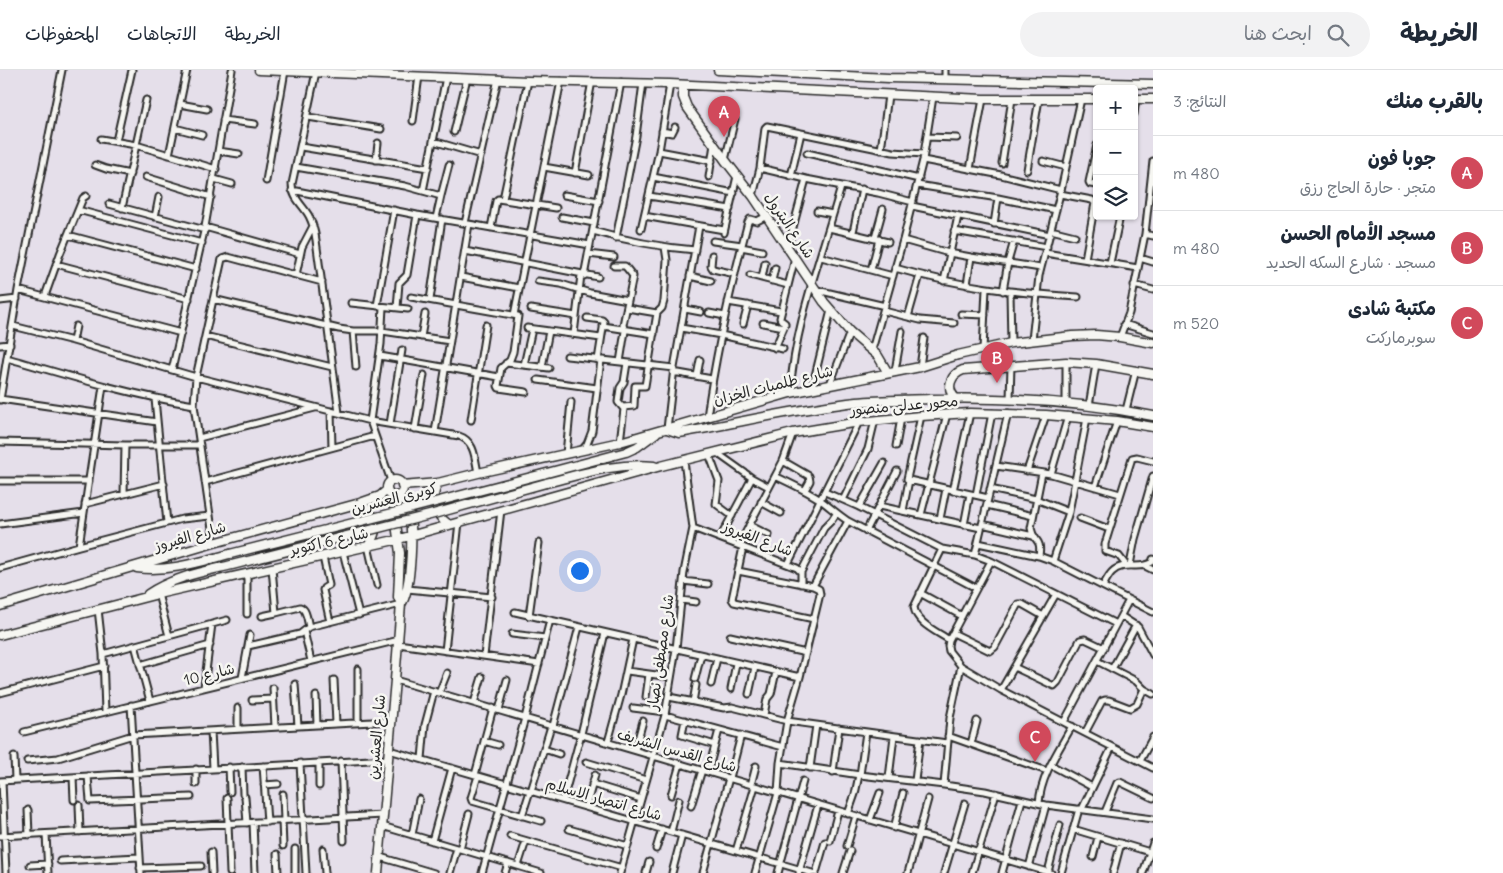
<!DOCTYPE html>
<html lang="ar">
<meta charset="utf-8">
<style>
body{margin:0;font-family:Delius,"Playpen Sans Arabic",sans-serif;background:#f2f2f3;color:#1f2937;direction:rtl}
.controls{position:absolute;right:15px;top:15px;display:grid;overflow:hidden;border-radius:5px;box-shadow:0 1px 4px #0004}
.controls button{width:45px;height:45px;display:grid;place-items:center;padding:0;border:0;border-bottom:1px solid #e0e1e3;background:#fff;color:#1f2937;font:25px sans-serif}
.you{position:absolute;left:579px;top:500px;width:18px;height:18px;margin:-12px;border:4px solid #fff;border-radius:50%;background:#1a73e8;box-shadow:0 0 0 8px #1a73e833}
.badge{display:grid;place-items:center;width:32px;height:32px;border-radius:50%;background:#d1495b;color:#fff;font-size:16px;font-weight:700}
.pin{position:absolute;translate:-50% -41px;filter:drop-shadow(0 1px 2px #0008)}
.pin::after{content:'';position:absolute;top:26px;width:18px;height:15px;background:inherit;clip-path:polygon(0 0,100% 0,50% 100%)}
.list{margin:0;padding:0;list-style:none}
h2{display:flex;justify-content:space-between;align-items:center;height:65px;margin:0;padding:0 20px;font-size:21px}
h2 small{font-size:16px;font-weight:400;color:#747a83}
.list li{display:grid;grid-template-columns:32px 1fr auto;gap:15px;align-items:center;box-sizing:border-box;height:75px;padding:0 20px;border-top:1px solid #e0e1e3}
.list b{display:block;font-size:19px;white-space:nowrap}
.list p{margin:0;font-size:16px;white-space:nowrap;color:#747a83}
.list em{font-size:16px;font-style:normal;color:#747a83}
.icon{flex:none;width:28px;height:28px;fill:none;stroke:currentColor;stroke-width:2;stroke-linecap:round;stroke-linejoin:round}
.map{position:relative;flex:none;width:1153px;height:803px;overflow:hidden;direction:ltr}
header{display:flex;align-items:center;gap:30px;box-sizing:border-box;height:70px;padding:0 25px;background:#fff;border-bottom:1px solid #e0e1e3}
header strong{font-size:24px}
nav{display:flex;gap:28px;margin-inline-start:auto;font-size:18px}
.search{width:350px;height:45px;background:#f2f2f3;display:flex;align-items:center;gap:12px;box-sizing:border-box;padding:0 18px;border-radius:28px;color:#747a83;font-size:19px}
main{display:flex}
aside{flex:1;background:#fff}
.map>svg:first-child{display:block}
</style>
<header>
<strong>الخريطة</strong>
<div class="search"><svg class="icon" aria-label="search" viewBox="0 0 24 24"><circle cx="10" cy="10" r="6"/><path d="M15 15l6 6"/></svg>ابحث هنا</div>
<nav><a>الخريطة</a><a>الاتجاهات</a><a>المحفوظات</a></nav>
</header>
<main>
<aside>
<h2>بالقرب منك<small>النتائج: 3</small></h2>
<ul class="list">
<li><span class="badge">A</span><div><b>جوبا فون</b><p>متجر · حارة الحاج رزق</p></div><em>480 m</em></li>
<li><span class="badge">B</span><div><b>مسجد الأمام الحسن</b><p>مسجد · شارع السكه الحديد</p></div><em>480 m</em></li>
<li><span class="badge">C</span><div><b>مكتبة شادى</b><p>سوبرماركت</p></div><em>520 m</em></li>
</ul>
</aside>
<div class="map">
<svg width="1153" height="803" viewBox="0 0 1153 803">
<rect width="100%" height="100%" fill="#e5dfea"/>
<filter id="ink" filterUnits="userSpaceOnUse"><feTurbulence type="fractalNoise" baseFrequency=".02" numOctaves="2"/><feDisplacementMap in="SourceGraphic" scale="10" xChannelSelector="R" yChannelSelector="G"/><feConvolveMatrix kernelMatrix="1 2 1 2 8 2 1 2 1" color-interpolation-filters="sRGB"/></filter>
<g filter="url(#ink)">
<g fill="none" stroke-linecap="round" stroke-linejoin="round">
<defs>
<path id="street" d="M316,2L292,114C292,128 303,135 309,146C313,154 315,162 316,170L339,343
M945,9V0
M180,34L207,39
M1134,44L1136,29
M308,47L381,59
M223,50L255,54
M413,51L419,6
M175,58L202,65
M662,61L672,63L675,57
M454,62L467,8
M927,67L957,68
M101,69L136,75L216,99
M116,71L132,0
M433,71L481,85
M1097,75L1089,112L1090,114L1097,115
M301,77L428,98
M881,80L888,25
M218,81L239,84
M659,81L712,91
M807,83L919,109
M169,85L187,0
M376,90L378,73
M725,90L735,49
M923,90L1001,105L1061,120
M1043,91L1066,97
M1002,93L1012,29
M95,95L106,99L130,104
M296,97L405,116L441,126L436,148
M544,97L589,105
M760,98L806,109L878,123L913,132
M970,99L983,29
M1027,100L1039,29
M575,103L592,11
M791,106L801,63
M146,107L211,127
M653,107L734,123
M709,107L714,74
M214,109L232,114
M266,111L285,1
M917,115L998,128L1056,140
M292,120L417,145L590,175
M423,121L446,7
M1060,124L1092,130L1095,133L1085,189
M564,125L599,131
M441,126L449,95
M649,126L730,139
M753,126L760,98L765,58L767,56L893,82L924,84
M503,129L528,11
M109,134L205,160
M912,136L1050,165
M122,138L146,30
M78,140L202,173
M817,141L833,144
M644,146L724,160
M155,147L159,127
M562,147L594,153
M465,153L498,9
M994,154L998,128
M205,157L300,184
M491,158L496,131L498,129L556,138
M829,158L888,172
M641,159L659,81L670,14
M1051,160L1075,166
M593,161C627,171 660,177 695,180
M954,161L1047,177
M853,162L862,119
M724,163L737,106
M1145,164L1153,166
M68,165L196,199
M616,168L636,66L643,13
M875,168L883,139
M903,170L949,183L971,187L1041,198
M713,171L742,175
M788,176L806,109
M741,177L762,181
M465,181L598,207
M1045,183L1138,198
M588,184L614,187
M712,185L711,196L713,199L735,204
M821,187L893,206
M1140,188L1153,192
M1110,193L1120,146
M56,194L189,229
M614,196H625L633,206L623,255L625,261L620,292
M895,198C957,216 1014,223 1078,227
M871,200L879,169
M296,205L302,177L313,156
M750,205L788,215
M584,206L621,12
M690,206L711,211
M461,207L519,218
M762,208L765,193
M538,211L561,214L590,223L628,230
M772,211L775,198
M944,211L958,146
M967,215L971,187
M1134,215L1153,220
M18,220L181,263
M817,220L885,236
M1003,221L1008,192L1014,171
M1010,222L1011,273
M45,226L60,184L83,128L86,126
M411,227L518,246L513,282L510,290L501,298L498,316L499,318L526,322
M213,229L339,259L353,261H382L450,271
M430,230L442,149
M0,231L17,229
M728,232L781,241
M351,233L408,239
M377,236L394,140
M383,237L381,274L370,351L391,411
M397,238L399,213L407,205L417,145
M627,238L657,243
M531,239L576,246
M685,239L701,242
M884,241L920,250L954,253
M709,243L725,246
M961,244L985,245
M514,245L561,11
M908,247L920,205
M587,248L602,250L604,252L598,290
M763,253L784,257
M743,254L748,235
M1124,254L1153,263
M13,256L73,271L196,307L370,351L459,366C475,371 475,389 478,403
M603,256L654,264
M527,258L601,268
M681,258L721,265L783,279
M353,261L356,297
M574,264L581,205
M205,266L332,297
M421,267L425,244
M1120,267L1129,243L1145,164L1153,91
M1032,270L1039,206L1061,120L1081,29
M73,271L76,256
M0,275L10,274
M775,278L785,255V253L781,250L780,248L795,188
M983,279L986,219
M872,280L903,170L923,90L933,27
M380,286L499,307
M567,286L674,298
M7,288C69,306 131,325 194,335
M1066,292V333
M506,293L549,298
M524,295L532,259
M542,297L549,261
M920,297L924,268
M172,300L205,157L232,0
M895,301L902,261
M673,302L712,309
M697,306L700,290
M538,310L597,318
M830,314L850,262
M812,318L831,240
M790,323C795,252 822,185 841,117
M0,329L157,352
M155,329L167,453
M1010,329L1011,295
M0,330L18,220L62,0
M1089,336L1096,294
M623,337L634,336L635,316H645L657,243L662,238L664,231L667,190L665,177
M1126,340L1136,300
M331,341L332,377
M707,347C716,281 731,216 748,152L750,149L757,151L767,146
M471,350L486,255
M390,354L402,280
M415,359L424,305
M667,359L674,298L699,156
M435,362L469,154
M199,368L315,338
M0,372L125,375H200
M620,372L624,339L618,332L620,318L624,312L627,293
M896,376L901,348
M582,380L587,374L592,361L601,290
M717,383L752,408L769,417
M566,384L571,332
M709,384L719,411L716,434L732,446
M783,391L809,406L810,411L805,420
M996,396L1051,404L1120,424
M1027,401L1046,345
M1051,404L1068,346
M775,406C790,413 805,420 819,429C829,436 837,444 848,451L976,518
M909,410L988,428
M0,411H89
M205,412L375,366
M1095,417L1117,351
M990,419L1036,429L1069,442
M953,421L970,343
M825,422L859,437L942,479L975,485L991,491L1116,554
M124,424L125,375
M976,425L992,343
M843,430L868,379L875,350
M761,432L781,443
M85,434L164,414
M987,435L1033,446
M879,436L981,458
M859,437L884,393
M903,441L909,410L907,409L921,346
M921,445L947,344
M1080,448L1109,459
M940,449L946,419
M0,454L84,443
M982,454L1033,466
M749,455L769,465
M964,455L970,424
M693,458L797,498L801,502V514
M866,461L897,401
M720,468L752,408
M214,473L194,335L196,307L222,189L228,187L322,212
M978,473L1039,486L1053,491L1153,542
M739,475L783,391L793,363
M79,476L103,316
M368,476L377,515
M743,477L732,529L734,532L814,549
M942,479L914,537C916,553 936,561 949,570
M343,482L359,545
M975,485L1008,343
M1039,486C1042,467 1034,474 1031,458L1042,403
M323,487L329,515L324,518L323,520L330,552
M991,491L949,570L948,576L949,581L961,596L1001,620L1153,698
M1053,491L1069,442L1087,348
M788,494L859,352
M1126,495L1119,486L1105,481V474L1132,388L1137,387L1153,391
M1130,495L1135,469L1153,406
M1145,496L1153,500
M0,498L79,476L182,449L210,446
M272,498L276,543L300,537C307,539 307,550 309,557
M738,501L813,516L819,519L820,524L800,607L787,651L780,693L778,723L755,803
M801,502L824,458L832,450L836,444
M683,511L708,514
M813,516L848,451
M1103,516C1106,511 1108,506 1112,502C1124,490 1140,501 1152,492L1153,489
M407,519L492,527
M920,523L962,546
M158,524L169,566
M681,530L696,532
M98,539L103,584L105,642
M515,542L800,607
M247,544V504
M262,546L276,543
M529,546L539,473
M1121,546L1138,557L1153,585
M304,561L311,591
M953,563L990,581L995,577L1018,534H1022L1043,546
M512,564L545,568
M730,566L806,583
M398,574L539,594
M135,575L150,631
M248,576L300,564L309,557L401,534
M445,581L459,452
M103,584L227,550
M484,586L501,440
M1097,591L1136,611L1144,619L1153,624
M140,595L210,575
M1014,597L1054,616L1058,612L1080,570L1085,569L1104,578
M1112,599L1136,555
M627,601L671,607
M242,608L250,565
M695,609L701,585
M334,610L336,654
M395,610L1051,803
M295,614L298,656
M711,614L717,588
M204,617L212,554
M273,618L275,657
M731,619L736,593
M1001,620L1056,524
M0,623L104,596
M439,623L447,603
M749,624L755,597
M316,626L317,655
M646,627L649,604
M669,627L724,638L732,637L787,651L947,673
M252,630L273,629
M693,632L696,615
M474,633L482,607
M131,635L141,803
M238,638V659
M633,638L665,642
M499,640L507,610
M665,645L783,677
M764,645L767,629L771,624L776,602
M685,650L682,665L715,675
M358,652V599
M1064,652L1129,530
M553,656L579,557
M211,661L213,698
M24,662L399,570
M1085,663L1102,631L1105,630H1109L1130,638L1137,634L1144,619
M948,666L1047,701
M484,671L498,675
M608,672L621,625L633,569
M971,674L977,651
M544,679L559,684
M389,680L812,803
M635,680L643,651
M14,687L15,710
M422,689L425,655L434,621
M27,691L58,688L133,665L391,651
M341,691L344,771
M1140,691L1153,667
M586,692L646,710
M300,693L306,803
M319,693V716
M780,693L860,705L944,715L985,721L1046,735L1153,749
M1051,695L1092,717
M263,696L267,752
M229,697L230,722
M242,697L243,724
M810,698L816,655
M196,699V714
M708,702L719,660
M833,702L839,658
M475,705L493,638
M860,705L866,662
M88,706L90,731L191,727
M478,706L471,728L472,731L541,751
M73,707L74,730
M730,708L741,665
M889,708L894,666
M0,711L388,689
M2,711L6,803
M915,711L920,669
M592,714L641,729
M264,715L278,714
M751,715L756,696
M944,715L950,648L961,596
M531,721L551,656
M283,724L284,751
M671,725L680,694
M245,727L247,753
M227,728L230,803
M563,730L581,664L605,563
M1039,733C1041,705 1059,680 1072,656
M79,735L80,762
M691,736L702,700
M586,737L595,705
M1082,739L1112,677
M28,740L29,765
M1105,742L1117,713L1120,712L1153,728
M848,744L855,724L859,705
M522,746L530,721
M870,750L880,723
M282,751L283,776
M253,752L255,803
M382,756L541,803
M894,758L903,723
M569,759L628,776
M1073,759L1153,783
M671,762L679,730
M46,764L48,803
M412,765L419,729
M0,766L383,745
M510,766L622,798
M432,771L452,698
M830,771L838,741
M847,776L856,746
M295,779V803
M323,779L325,803
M460,779L469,744
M656,779L662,759
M736,781L755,716
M211,782L212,803
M277,784L278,803
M380,787L434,803
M1093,787L1098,767
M60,791L139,787
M30,795L48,794
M518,796L526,771
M1029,797L1046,735
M140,798L201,796
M799,802L818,735
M1048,802L1060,755
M450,803L457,778
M482,803L525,648L550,550
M505,803L508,793
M620,803L665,645L676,579L684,502L693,458L684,391
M646,803L649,792
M672,803L682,765
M703,803L729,708
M778,803L803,711
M816,803L825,772
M843,803L850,781
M908,803L928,729
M944,803L965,733
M972,803L996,723
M1002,803L1022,730
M1061,803L1079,739
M1113,803L1121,773
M1143,803L1153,773"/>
<path id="secondary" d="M259,0L528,11L670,14L983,29H1097
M718,0L889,8L1153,14
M683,15V27L687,37L725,90L753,126L824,232L850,262L878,286L888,303
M1134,29H1153
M955,328C946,318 950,305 963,300L1066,292L1096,294L1153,304
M667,359L679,363L685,362C742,352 800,338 857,332C881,330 906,330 930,329C1004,327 1079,331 1153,346
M543,404L626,382L637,377L656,363
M387 418a8 8 0 1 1 16 0a8 8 0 1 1-16 0Z
M438,413C430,429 434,444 449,455
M546,413C582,404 617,392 654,396
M402,416L438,413L478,403L620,372L790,323L920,297L958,285L1011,273L1072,266L1096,265L1120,267L1153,273
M396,426C399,429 405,433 407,437C415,451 411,523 401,534
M360,433C377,445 380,459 368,476
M137,498C169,502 199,492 230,484
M148,524C173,507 203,502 232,495
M0,536L214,473L360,433L380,426L387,420
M0,565L158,524L399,469L661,396L793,363L859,352L921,346L970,343L1046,345L1117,351L1153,357
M378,803L395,610L401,534L398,527L400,483L394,439L396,426"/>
</defs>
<use href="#street" stroke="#2b2b2b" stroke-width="9"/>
<use href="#secondary" stroke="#2b2b2b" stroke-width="11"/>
<use href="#street" stroke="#f6f6f2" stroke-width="5"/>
<use href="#secondary" stroke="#f6f6f2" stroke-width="8"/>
<defs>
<path id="secondary-bridge" d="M230,484L393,443L543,404
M232,495L430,445L546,413"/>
</defs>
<use href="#secondary-bridge" stroke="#2b2b2b" stroke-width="11" stroke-linecap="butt"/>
<use href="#secondary-bridge" stroke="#f6f6f2" stroke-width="8"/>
</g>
</g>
<g text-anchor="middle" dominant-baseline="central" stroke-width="5" stroke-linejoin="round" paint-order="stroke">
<g font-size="15" fill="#2b2b2b" stroke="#f6f6f2">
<text transform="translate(790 155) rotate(56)">شارع البترول</text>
<text transform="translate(773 315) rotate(-14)">شارع طلمبات الخزان</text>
<text transform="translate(904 335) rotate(-5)">محور عدلى منصور</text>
<text transform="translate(394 428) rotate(-14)">كوبرى العشرين</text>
<text transform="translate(190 466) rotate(-16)">شارع الفيروز</text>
<text transform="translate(758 468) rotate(21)">شارع الفيروز</text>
<text transform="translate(329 471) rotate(-13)">شارع 6 اكتوبر</text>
<text transform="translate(660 582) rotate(-82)">شارع مصطفى نصار</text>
<text transform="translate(209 604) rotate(-14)">شارع 10</text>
<text transform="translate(376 667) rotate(-85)">شارع العشرين</text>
<text transform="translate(677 680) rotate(16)">شارع القدس الشريف</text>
<text transform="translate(604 729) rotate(16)">شارع انتصار الاسلام</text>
</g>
</g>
</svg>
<div class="controls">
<button>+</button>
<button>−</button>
<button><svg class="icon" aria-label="layers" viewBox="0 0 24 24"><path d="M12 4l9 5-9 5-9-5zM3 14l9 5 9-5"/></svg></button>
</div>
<div class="you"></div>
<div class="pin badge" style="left:724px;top:67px">A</div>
<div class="pin badge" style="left:997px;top:313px">B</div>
<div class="pin badge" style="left:1035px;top:692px">C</div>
</div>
</main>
